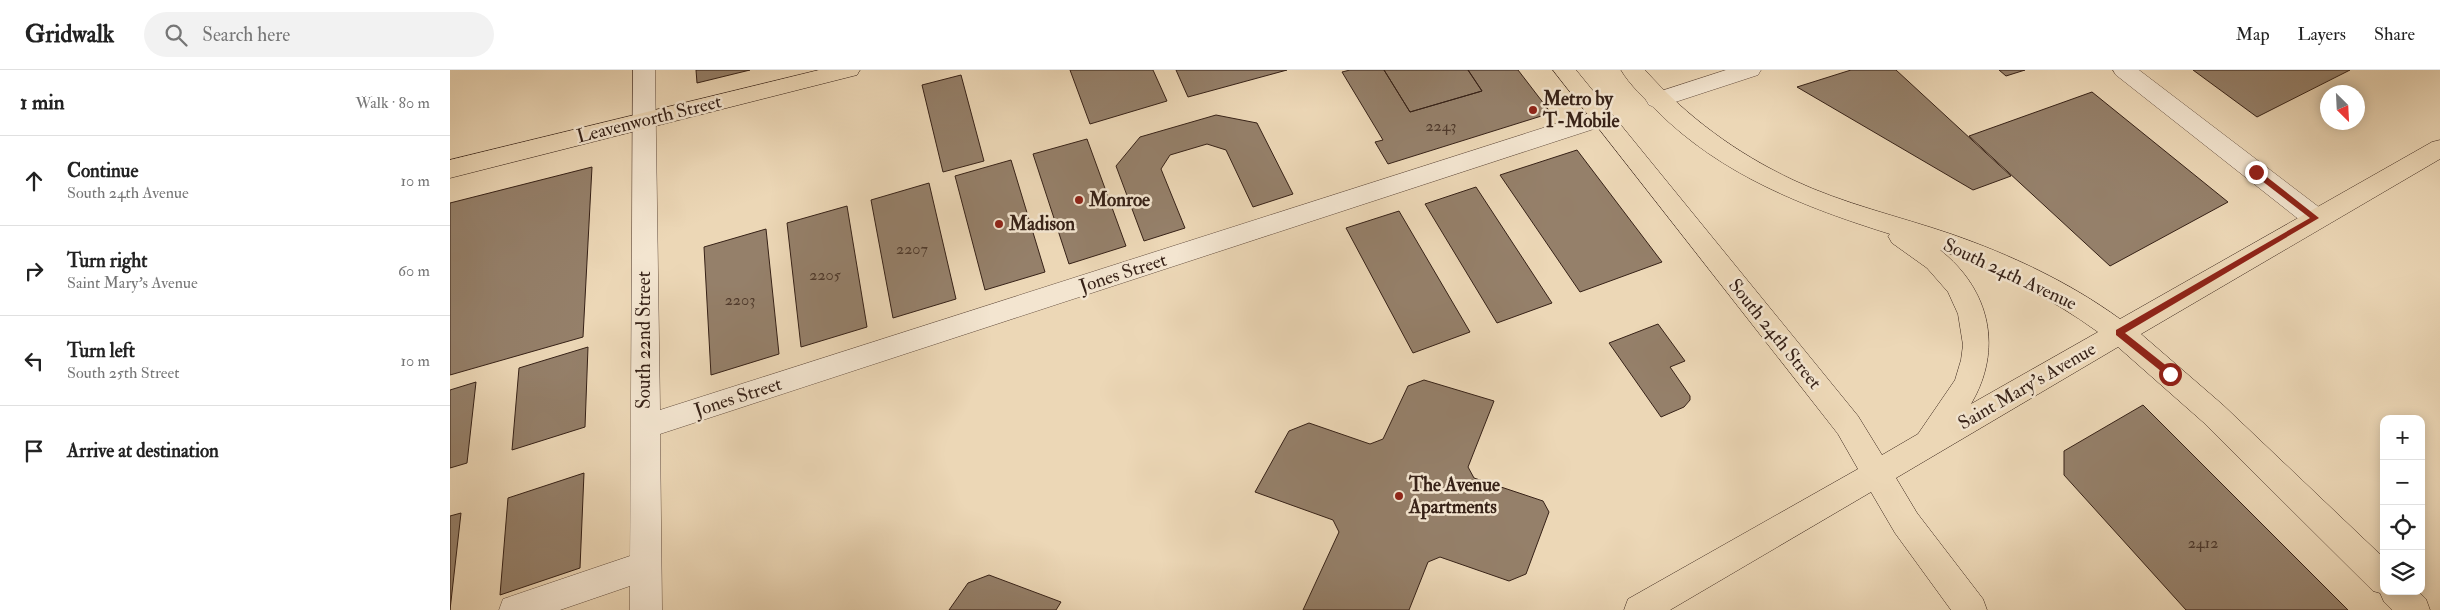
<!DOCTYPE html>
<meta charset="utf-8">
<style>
body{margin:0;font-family:"IM FELL Double Pica",serif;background:#f2f2f2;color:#222}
.controls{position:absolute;right:15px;bottom:15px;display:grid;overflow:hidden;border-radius:10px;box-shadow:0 2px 12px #0003}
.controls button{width:45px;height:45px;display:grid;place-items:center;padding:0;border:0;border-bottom:1px solid #e0e0e0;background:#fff;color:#222;font:25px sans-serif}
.compass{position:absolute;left:1870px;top:15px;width:45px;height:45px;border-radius:50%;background:#fff;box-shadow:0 2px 12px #0003;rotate:156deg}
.stop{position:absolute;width:15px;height:15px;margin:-11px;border:4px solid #8f2418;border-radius:50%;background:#fff}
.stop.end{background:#8f2418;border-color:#fff;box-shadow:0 1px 5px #0008}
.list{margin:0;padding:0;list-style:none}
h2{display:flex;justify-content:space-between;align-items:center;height:65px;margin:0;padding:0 20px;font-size:21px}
h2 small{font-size:16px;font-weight:400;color:#767676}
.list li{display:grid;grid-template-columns:32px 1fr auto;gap:15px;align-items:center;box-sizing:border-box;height:90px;padding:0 20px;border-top:1px solid #e0e0e0}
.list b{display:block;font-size:19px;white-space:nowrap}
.list p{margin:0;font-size:16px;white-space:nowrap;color:#767676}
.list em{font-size:16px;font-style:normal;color:#767676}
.icon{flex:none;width:28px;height:28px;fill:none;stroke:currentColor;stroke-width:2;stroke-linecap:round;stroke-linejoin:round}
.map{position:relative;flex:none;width:1990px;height:540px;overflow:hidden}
header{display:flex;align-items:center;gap:30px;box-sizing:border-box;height:70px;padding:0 25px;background:#fff;border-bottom:1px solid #e0e0e0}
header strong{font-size:24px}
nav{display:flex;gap:28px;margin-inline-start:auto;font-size:18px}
.search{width:350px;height:45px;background:#f2f2f2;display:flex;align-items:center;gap:12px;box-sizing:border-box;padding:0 18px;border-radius:28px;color:#767676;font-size:19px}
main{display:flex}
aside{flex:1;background:#fff}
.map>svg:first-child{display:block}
</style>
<header>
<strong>Gridwalk</strong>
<div class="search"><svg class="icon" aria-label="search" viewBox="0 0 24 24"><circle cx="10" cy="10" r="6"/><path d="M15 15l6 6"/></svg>Search here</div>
<nav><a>Map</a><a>Layers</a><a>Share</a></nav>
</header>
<main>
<aside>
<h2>1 min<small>Walk · 80 m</small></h2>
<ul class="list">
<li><svg class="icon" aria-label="ahead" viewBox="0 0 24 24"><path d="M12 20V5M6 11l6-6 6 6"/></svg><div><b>Continue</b><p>South 24th Avenue</p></div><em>10 m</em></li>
<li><svg class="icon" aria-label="right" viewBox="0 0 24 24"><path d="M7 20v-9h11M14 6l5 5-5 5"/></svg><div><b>Turn right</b><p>Saint Mary's Avenue</p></div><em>60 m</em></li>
<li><svg class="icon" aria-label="left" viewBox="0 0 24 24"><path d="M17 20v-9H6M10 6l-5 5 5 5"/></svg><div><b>Turn left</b><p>South 25th Street</p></div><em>10 m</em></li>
<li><svg class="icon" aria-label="arrive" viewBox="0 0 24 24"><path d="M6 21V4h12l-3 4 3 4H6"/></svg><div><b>Arrive at destination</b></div></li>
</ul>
</aside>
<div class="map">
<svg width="1990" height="540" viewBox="0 0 1990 540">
<rect width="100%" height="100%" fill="#ecd7b6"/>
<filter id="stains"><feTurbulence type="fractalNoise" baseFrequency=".004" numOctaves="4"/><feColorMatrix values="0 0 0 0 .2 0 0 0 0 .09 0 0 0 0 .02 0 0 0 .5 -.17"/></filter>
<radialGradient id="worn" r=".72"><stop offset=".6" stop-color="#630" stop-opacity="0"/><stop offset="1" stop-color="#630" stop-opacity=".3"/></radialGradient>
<path fill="#95806a" stroke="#362117" d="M246,0H300L247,13Z
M620,0H703L717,31L640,54Z
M726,0H837L738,27Z
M900,0H934L960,42L1032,21L1018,0H1068L1101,43L938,94L925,72L933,70L892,2Z
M934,0H1018L1032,21L960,42Z
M1401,0H1446L1561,106L1523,120L1347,17Z
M1549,0H1575L1556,6Z
M1743,0H1900L1807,47Z
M511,5L534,91L493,102L472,15Z
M1642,22L1778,132L1660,196L1519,66Z
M766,45L807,53L843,124L803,137L776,80L757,74L720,85L711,99L735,158L694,171L666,96L690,67Z
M637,69L676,176L619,194L583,84Z
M1127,80L1212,192L1130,222L1050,105Z
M561,90L595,202L535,220L505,106Z
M142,97L133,267L0,305V133Z
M479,113L506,229L443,248L421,130Z
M1026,117L1102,233L1047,253L975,134Z
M397,136L417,257L351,277L337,153Z
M949,141L1020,262L963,283L896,158Z
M316,159L329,284L261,305L254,177Z
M1208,254L1235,291L1220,297L1240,326V330L1234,337L1211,347L1159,273Z
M138,277L135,357L62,380L69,298Z
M974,310L1044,331L1018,397L1024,408L1093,431L1099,442L1076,504L1059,511L990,487L978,492L959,540H853L889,462L883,450L805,422L839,361L859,353L920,374L933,369L958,316Z
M26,312L17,393L0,398V320Z
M1693,335L1898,540H1736L1614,405V381Z
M134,403L130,498L50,525L58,428Z
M11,443L0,540V446Z
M539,505L611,532L606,540H499L518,513Z"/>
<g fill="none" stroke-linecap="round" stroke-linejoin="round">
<defs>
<path id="minor" d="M183,0H205L210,340L1143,42L1151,40L1159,42L1163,48L1159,54L210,364L212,540H180V516L110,540H49L53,529L180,486Z
M1276,0H1311L1308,5L1207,38L1199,35L1196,30L1199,25Z
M1663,0H1689L1874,141L1878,148L1874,155L1865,157L1856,155L1666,5Z"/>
<path id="major" d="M369,0H410L407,5L399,7L0,108V90Z
M1103,0H1126L1408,346L1432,385L1468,364L1505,310L1511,290L1513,275L1508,244L1498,222L1477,198L1442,173L1438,166L1440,164C1354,137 1271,105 1206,40C1194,28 1180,15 1171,0H1195C1237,47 1286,83 1343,110C1394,134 1448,146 1501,164C1561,185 1619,212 1670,249L1982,72L1990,70V89L1691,264L1773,335L1934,488V521H1968L1976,529L1980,540H1942L1934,532L1930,523L1923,521L1753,352L1668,277L1446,408L1467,443L1533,529L1537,540H1501L1445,463L1421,422L1220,540H1174L1178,529L1408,399L1388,364ZM1490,180C1546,201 1600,227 1648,262L1521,334C1553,280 1541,220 1490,180Z"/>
</defs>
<use href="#minor" stroke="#644e3f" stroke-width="1"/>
<use href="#major" stroke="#362117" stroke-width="1"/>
<use href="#minor" fill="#f3e5d0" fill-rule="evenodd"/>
<use href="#major" fill="#ecd7b6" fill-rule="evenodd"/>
</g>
<path fill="#8f2418" d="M1803,100H1808L1869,148L1675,263L1723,301V306H1717L1666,265V260L1860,148L1803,104Z"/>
<g fill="#8f2418" stroke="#f3e5d0" stroke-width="2">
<circle cx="1083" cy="40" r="5"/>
<circle cx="629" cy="130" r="5"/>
<circle cx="549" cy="154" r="5"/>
<circle cx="949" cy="426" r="5"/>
</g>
<g text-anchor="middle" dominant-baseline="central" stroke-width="5" stroke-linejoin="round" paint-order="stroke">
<g font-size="16" fill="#4e392c">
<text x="991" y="56">2243</text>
<text x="462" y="179">2207</text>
<text x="375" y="205">2205</text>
<text x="290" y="230">2203</text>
<text x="1753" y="473">2412</text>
</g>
<g font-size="19" font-weight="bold" fill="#362117" stroke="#f3e5d0" text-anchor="start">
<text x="1093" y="29">Metro by<tspan x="1093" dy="22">T-Mobile</tspan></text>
<text x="639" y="130">Monroe</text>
<text x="559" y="154">Madison</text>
<text x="959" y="415">The Avenue<tspan x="959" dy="22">Apartments</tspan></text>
</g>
<g font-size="19" fill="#362117" stroke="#f3e5d0">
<text transform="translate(199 49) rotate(-14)">Leavenworth Street</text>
<text transform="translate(673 203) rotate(-18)">Jones Street</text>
<text transform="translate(1560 204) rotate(25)">South 24th Avenue</text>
<text transform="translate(1325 264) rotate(51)">South 24th Street</text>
<text transform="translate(194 270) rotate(-90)">South 22nd Street</text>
<text transform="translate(1577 316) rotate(-30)">Saint Mary's Avenue</text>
<text transform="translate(288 327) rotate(-18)">Jones Street</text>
</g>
</g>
<rect width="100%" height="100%" filter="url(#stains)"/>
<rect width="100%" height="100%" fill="url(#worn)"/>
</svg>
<div class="controls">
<button>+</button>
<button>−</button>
<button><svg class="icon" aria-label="locate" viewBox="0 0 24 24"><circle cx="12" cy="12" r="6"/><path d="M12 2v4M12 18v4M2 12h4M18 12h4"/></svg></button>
<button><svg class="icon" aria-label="layers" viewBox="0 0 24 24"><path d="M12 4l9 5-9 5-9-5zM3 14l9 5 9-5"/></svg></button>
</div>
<svg class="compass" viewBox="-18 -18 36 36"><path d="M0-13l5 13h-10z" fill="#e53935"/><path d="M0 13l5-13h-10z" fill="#767676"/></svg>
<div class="stop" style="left:1720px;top:304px"></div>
<div class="stop end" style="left:1806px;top:102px"></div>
</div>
</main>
